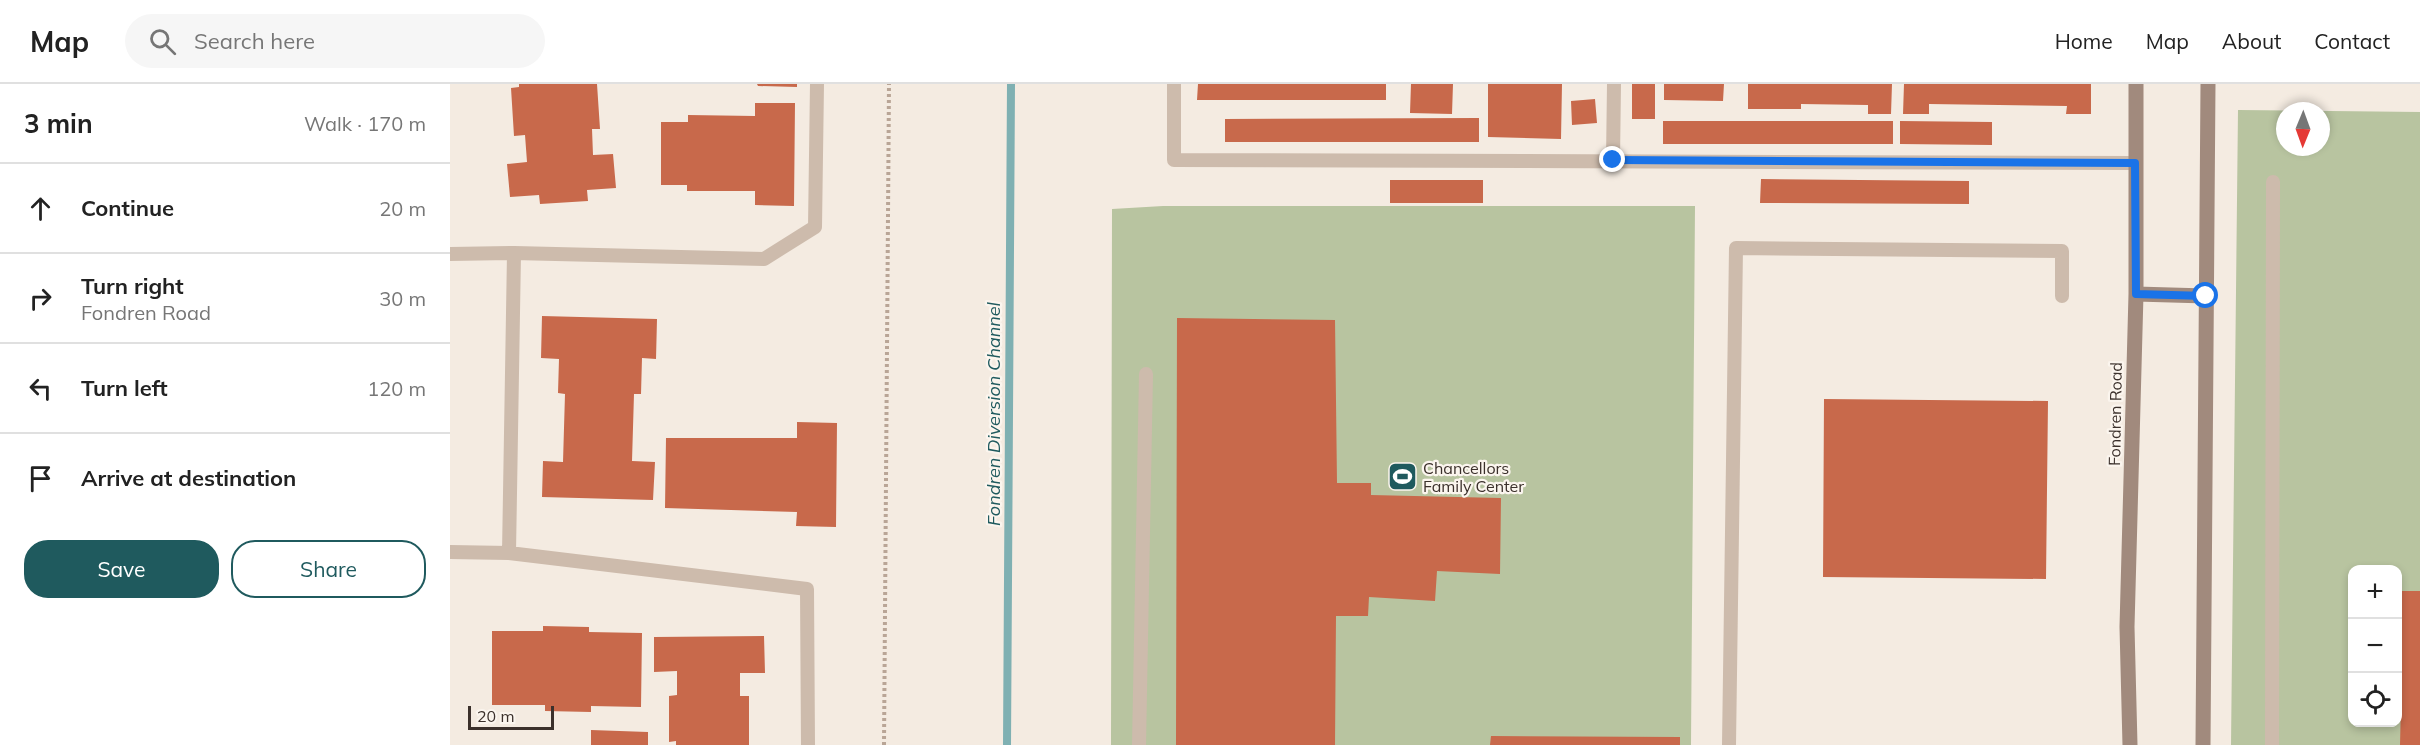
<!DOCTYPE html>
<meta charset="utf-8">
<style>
body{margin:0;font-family:Mulish,sans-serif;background:#f6f6f6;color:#222}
.controls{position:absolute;right:18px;bottom:18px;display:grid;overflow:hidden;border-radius:12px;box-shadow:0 3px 9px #0003}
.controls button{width:54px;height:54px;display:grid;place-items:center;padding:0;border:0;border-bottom:2px solid #e0e0e0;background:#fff;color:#222;font:30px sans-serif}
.compass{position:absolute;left:1826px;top:18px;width:54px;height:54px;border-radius:50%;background:#fff;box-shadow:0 3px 9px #0003;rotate:181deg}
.scale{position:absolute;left:18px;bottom:15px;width:86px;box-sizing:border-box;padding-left:6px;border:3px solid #3b302b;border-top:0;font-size:16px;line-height:21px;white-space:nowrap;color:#3b302b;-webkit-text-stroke:4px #fbf5ee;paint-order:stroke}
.stop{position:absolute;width:18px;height:18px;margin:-14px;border:4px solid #1a73e8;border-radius:50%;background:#fff}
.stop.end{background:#1a73e8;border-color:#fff;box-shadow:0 2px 6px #0008}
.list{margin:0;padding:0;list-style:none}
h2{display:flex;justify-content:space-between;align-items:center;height:78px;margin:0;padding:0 24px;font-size:26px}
h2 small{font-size:20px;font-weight:400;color:#767676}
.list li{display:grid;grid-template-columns:39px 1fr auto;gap:18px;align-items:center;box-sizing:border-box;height:90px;padding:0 24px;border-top:2px solid #e0e0e0}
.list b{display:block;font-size:22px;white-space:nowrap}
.list p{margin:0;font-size:20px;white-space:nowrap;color:#767676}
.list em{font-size:20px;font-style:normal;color:#767676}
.actions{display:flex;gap:12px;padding:18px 24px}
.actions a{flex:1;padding:14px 0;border:2px solid #1f5a5e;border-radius:24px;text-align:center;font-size:21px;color:#1f5a5e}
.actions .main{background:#1f5a5e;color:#fff}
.icon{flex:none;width:33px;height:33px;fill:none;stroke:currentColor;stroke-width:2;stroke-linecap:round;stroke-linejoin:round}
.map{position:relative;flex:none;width:1970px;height:661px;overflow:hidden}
header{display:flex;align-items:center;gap:36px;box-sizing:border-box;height:84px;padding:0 30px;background:#fff;border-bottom:2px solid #e0e0e0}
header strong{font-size:28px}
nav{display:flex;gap:33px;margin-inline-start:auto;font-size:21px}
.search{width:420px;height:54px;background:#f6f6f6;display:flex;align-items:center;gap:15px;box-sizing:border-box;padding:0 21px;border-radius:33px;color:#767676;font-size:22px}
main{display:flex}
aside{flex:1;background:#fff}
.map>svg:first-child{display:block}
</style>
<header>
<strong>Map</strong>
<div class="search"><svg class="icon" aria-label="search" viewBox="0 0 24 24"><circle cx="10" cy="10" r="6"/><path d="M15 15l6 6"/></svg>Search here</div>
<nav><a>Home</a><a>Map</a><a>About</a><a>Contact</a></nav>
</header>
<main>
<aside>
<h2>3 min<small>Walk · 170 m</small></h2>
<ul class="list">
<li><svg class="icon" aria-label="ahead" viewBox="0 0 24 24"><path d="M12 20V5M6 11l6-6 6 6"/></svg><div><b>Continue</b></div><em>20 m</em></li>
<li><svg class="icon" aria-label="right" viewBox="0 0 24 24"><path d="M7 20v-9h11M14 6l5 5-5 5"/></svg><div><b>Turn right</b><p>Fondren Road</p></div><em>30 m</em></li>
<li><svg class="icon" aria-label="left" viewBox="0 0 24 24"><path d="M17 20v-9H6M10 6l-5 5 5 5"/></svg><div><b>Turn left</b></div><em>120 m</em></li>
<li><svg class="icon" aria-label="arrive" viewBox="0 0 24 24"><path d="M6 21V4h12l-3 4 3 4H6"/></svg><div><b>Arrive at destination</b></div></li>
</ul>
<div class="actions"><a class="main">Save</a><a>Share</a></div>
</aside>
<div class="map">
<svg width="1970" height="661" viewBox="0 0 1970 661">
<rect width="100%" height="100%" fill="#f4ebe1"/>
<path fill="#b8c4a0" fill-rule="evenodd" d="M1788,26L1970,28V661H1781ZM1835,27H1871V63H1835ZM1902,486H1948V638H1902Z
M713,122H1245L1241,661H661L662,125Z"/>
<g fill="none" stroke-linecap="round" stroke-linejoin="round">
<path stroke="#7fb0b2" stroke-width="8" d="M557,661L561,0"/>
</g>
<path fill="#c8694b" d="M69,0H147L150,45H142L143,71L163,70L166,104L137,106L138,117L90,120L89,111L60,113L57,80L77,78L75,51L64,52L61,4L69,3Z
M307,0H347V3L308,2Z
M748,0H936V16H747Z
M961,0H1003L1002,30L960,29Z
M1038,0H1112L1111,55L1038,53Z
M1182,0H1205V35H1182Z
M1214,0H1274L1273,17L1214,16Z
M1298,0H1442L1441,30H1418V21L1351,20V25H1298Z
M1454,0H1641V30H1616L1617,22L1479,20V30H1453Z
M1145,15L1147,39L1122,41L1121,17Z
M305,19H345L344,122L305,121V107H237V101H211V38H238V31L305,32Z
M1029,34V58H775V35Z
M1213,37H1443V60H1213Z
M1450,37L1542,38V61L1450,60Z
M1311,95L1519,97V120L1310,119Z
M940,96H1033V119H940Z
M92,232L207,235L206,275L192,274L191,310H184L182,377L205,378L203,416L92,413L93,377L113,378L115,310L108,309L109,275L91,274Z
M727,234L885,236L887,399H921V411L1051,414L1050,490L987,487L985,517L919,513L918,532H886L885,661H726Z
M1374,315L1598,317L1596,495L1373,493Z
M347,338L387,339L386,443L346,442L347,428L215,424L216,354H347Z
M1948,507H1970V661H1950L1951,620H1948Z
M93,542L139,543V548L192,549L191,623L141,622V628L95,627V621H42V547H93Z
M314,552L315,589H290V612H299V661H226V657L219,658V612L227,611V587L204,588V553Z
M141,646L198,648V661H141Z
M1041,652L1230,653V661H1040Z"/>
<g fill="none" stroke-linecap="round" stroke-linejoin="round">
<path stroke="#b9a596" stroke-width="4" stroke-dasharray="3 3" stroke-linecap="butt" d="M434,661L439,0"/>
<path stroke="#cdbbac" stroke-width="14" d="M724,0V76L1685,79
M1163,76L1164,0
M0,170L64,169L314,175L365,143L367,0
M0,468L59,469L357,505L358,661
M59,469L64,169
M689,661L696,290
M1279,661L1286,164L1612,167V212
M1822,661L1823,98"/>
<path stroke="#a18a7d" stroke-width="15" d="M1686,210L1756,212
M1680,661L1677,543L1686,210V0
M1753,661L1758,0"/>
</g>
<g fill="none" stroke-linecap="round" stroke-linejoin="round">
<path stroke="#1a73e8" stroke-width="8" d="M1163,76L1685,79L1686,210L1756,212"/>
</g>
<defs>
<symbol id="stadium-square" viewBox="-11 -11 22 22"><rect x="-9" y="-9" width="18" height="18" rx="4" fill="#1f5a5e" stroke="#fbf5ee"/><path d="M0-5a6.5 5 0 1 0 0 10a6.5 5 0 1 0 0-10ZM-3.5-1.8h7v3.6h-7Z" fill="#fff"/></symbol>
</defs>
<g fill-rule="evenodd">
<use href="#stadium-square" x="936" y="376" width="33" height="33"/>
</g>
<g text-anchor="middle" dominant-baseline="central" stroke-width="4.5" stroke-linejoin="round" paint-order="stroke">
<g font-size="16" fill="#3b302b" stroke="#fbf5ee">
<text transform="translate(1665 330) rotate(-89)">Fondren Road</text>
</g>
<g font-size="16" fill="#3b302b" stroke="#fbf5ee" text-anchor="start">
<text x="973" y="384">Chancellors<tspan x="973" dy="18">Family Center</tspan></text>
</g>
<g font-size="18" font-style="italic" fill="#1f5a5e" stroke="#fbf5ee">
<text transform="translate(543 330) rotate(-90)">Fondren Diversion Channel</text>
</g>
</g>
</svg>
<div class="controls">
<button>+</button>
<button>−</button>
<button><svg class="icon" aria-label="locate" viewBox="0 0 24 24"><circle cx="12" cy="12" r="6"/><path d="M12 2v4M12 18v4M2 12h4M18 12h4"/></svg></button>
</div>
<svg class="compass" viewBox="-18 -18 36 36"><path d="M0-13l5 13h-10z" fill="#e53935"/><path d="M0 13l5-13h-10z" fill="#767676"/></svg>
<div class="scale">20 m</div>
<div class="stop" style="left:1756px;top:212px"></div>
<div class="stop end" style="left:1163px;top:76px"></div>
</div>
</main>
